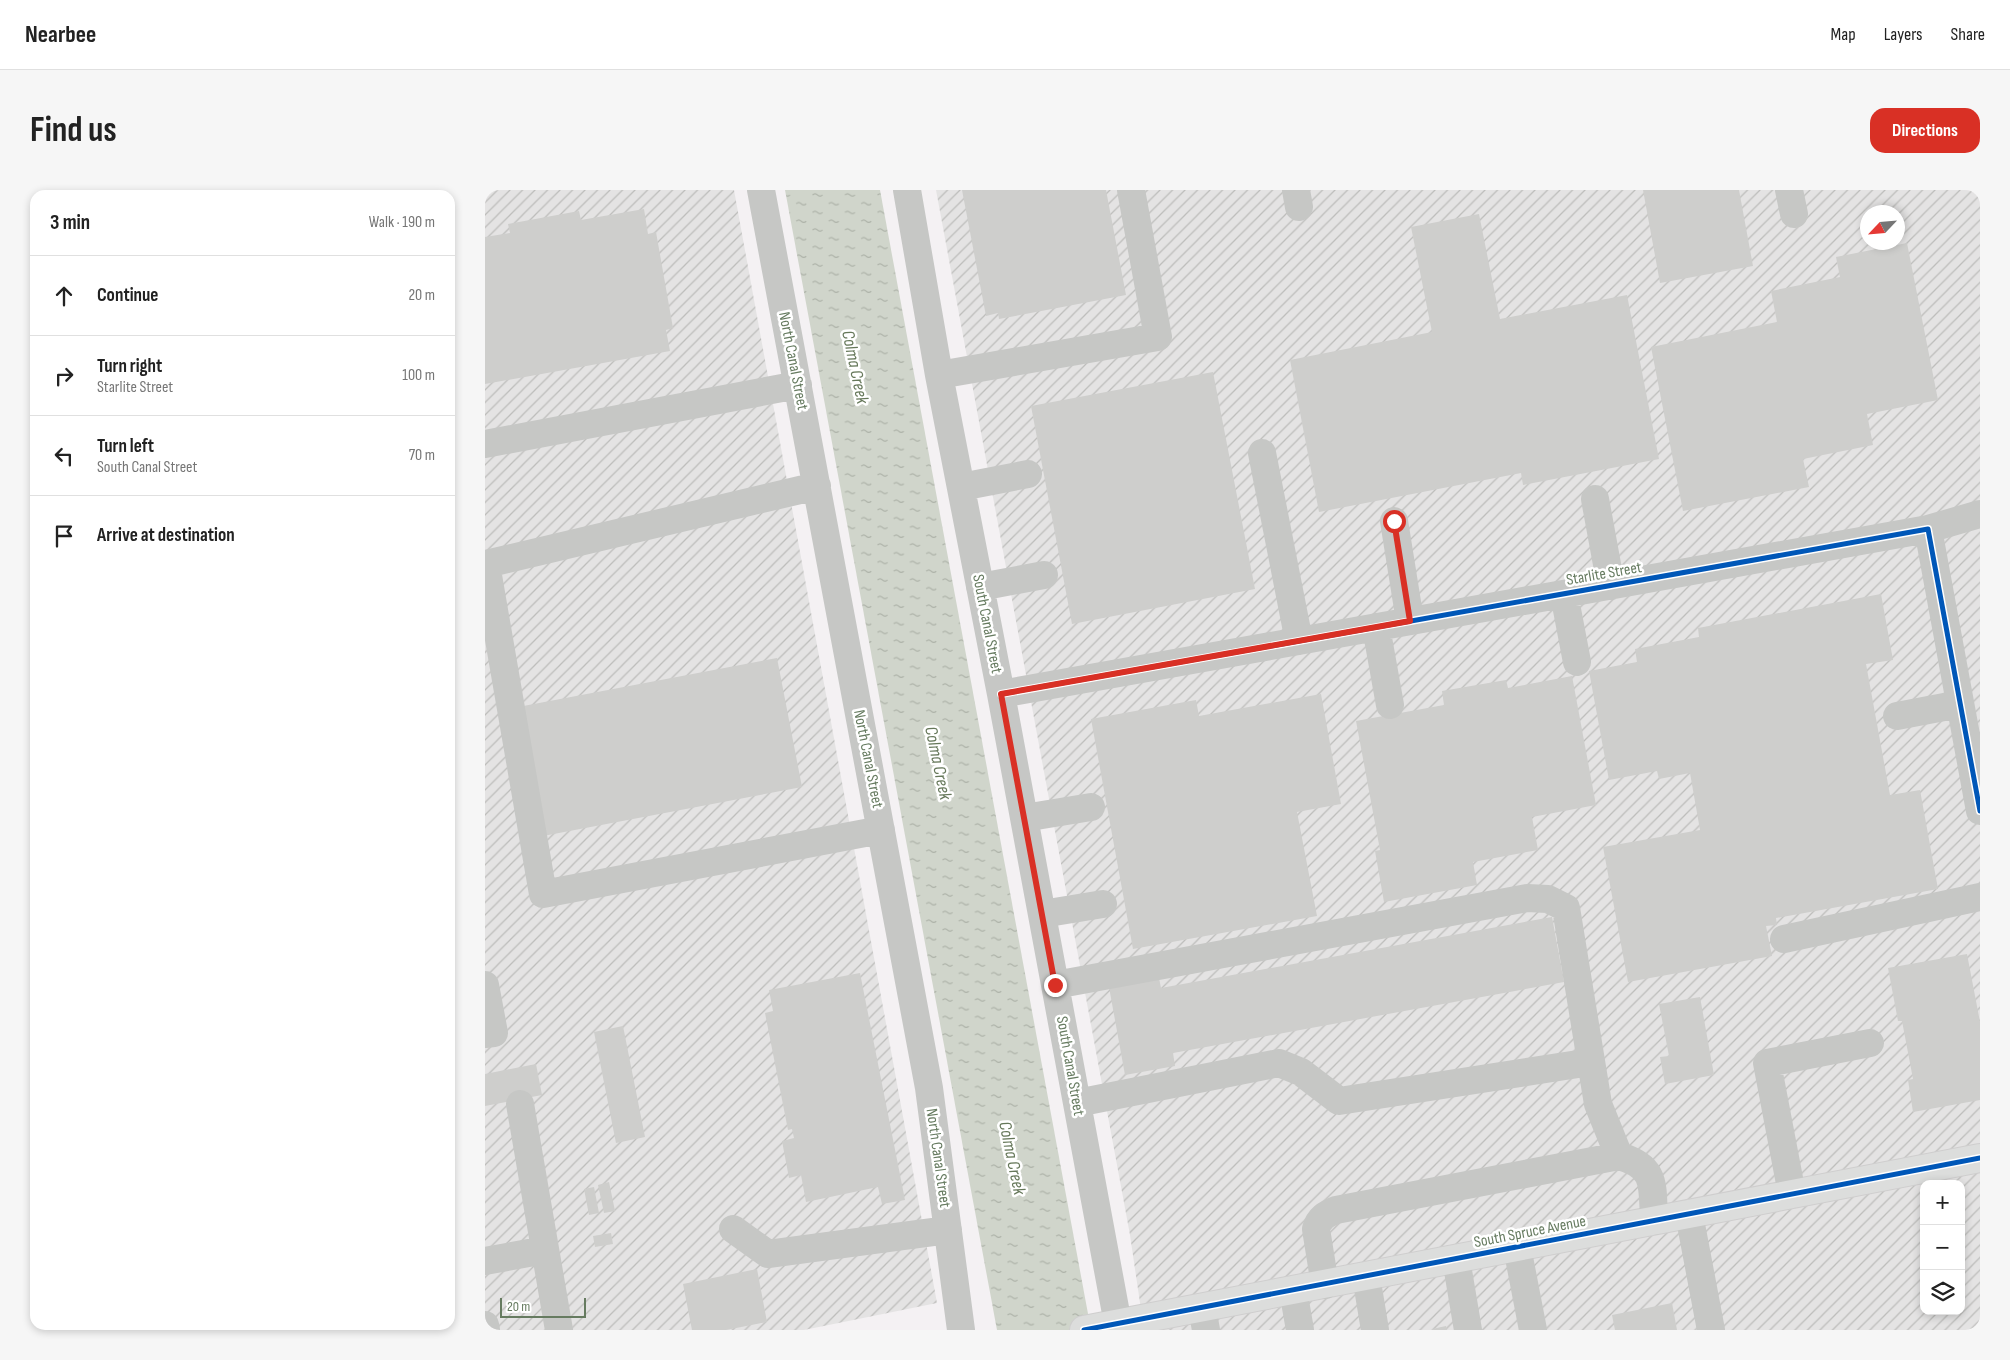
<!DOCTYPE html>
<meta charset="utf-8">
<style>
body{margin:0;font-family:"Sofia Sans Condensed",sans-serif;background:#f6f6f6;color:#222}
.controls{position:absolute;right:15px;bottom:15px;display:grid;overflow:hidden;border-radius:10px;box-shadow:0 2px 8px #0003}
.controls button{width:45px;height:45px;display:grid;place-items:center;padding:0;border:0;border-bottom:1px solid #e0e0e0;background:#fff;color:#222;font:25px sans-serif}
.compass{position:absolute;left:1375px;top:15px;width:45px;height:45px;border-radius:50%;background:#fff;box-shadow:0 2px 8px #0003;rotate:244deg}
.scale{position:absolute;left:15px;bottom:12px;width:86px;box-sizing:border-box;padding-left:5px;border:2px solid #667b60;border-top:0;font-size:14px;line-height:18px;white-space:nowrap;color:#667b60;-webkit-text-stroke:4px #fff;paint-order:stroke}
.stop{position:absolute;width:15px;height:15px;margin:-11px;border:4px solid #d93025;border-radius:50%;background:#fff}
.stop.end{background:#d93025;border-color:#fff;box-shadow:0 1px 5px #0008}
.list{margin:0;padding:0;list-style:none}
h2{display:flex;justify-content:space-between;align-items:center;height:65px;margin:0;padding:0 20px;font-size:21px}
h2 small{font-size:16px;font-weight:400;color:#767676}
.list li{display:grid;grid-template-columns:32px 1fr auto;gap:15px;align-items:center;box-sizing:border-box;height:80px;padding:0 20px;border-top:1px solid #e0e0e0}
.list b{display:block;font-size:19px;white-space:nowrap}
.list p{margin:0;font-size:16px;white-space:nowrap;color:#767676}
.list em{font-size:16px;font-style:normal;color:#767676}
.icon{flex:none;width:28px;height:28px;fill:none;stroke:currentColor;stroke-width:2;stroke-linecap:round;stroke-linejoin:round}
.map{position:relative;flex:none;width:1495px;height:1140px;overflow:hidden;border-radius:15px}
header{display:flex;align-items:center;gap:30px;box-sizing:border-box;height:70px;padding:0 25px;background:#fff;border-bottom:1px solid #e0e0e0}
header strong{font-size:24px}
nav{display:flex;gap:28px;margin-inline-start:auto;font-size:18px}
.intro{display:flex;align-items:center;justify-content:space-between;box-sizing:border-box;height:120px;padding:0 30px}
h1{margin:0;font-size:35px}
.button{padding:12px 22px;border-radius:15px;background:#d93025;color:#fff;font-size:18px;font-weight:700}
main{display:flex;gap:30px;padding:0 30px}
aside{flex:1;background:#fff;border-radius:15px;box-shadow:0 2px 8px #0003}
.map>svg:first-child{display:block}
</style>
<header>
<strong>Nearbee</strong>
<nav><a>Map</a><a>Layers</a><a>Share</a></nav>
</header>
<div class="intro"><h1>Find us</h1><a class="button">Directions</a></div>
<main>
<aside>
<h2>3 min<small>Walk · 190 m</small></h2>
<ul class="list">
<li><svg class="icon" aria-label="ahead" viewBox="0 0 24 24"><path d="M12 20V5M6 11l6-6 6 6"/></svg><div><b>Continue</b></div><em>20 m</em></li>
<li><svg class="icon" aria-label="right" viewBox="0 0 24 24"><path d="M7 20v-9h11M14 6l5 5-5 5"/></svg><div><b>Turn right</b><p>Starlite Street</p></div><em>100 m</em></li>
<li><svg class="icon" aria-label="left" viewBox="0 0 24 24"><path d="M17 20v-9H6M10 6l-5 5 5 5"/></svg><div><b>Turn left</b><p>South Canal Street</p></div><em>70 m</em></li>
<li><svg class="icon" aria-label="arrive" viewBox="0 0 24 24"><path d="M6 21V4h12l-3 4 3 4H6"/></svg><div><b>Arrive at destination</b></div></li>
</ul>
</aside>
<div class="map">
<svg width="1495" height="1140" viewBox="0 0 1495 1140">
<defs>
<pattern id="industrial-furrows" width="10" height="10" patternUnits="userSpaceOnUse" patternTransform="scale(1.25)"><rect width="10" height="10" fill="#e4e3e3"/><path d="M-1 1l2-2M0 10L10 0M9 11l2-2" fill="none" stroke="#bdbdbb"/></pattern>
<pattern id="water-ripples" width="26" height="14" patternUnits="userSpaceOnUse" patternTransform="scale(1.25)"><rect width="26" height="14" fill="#d0d5cb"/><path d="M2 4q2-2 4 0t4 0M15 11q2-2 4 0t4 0" fill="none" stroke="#adb2a8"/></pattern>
</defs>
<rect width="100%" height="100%" fill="#f4f1f3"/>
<path fill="url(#industrial-furrows)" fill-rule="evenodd" d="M0,0H249L452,1113L319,1140H0Z
M451,0H1495V1140H659L645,1045ZM1382,22H1412V52H1382ZM1439,994H1476V1121H1439Z"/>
<path fill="url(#water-ripples)" d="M300,0H395L606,1140H512Z"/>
<path fill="#cececc" d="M477,0H621L641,105L514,129L513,123L501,126Z
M1158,0H1254L1268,76L1175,93Z
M159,19L163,44L171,42L188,138L181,140L185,161L0,194V47L25,43L23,34L94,21L96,30Z
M994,24L1015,129L1142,105L1174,269L1038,295L1036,283L834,322L805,170L947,142L926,37Z
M1422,53L1453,210L1382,224L1388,255L1318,269L1324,297L1198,321L1166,157L1292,132L1286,101L1355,87L1351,67Z
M728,182L770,399L587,434L546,216Z
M1396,404L1408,470L1381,474L1405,605L1435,600L1453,699L1291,728L1292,735L1281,736L1287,766L1143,792L1118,657L1215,640L1205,583L1174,589L1172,581L1124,590L1104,481L1152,472L1150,459L1214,447L1213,438Z
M292,468L317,597L58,646L33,517Z
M1087,486L1111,615L1047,627L1053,660L988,672L992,695L899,712L890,661L895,660L871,531L959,515L957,501L1021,490L1023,498Z
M836,504L856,614L812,622L832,726L648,759L606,529L711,510L714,526Z
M1067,727L1079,792L688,863L690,876L640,885L624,797L674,788L676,798Z
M1482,764L1495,832V910L1428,922L1423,890L1428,889L1417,831H1413L1403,778Z
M375,783L420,1010L397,1014L393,997L321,1012L316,985L304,988L297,951L309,948L307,939L303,940L280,823L288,821L284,800Z
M1215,807L1229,885L1180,894L1175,867L1184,866L1174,814Z
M138,836L160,947L131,953L109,842Z
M51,874L57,905L0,916V884Z
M124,992L130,1021L119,1023L113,995Z
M109,997L114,1023L104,1025L99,999Z
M126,1043L128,1054L110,1057L108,1046Z
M272,1079L282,1132L241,1140H207L198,1094Z
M1187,1113L1192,1140H1130L1127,1125Z
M961,1136L962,1140H947V1139Z"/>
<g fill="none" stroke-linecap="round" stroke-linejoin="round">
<defs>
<path id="major" d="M599,1140L1495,968"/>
</defs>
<use href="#major" stroke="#cfcece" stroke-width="30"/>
<path stroke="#c6c7c5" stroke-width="28" d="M276,0L444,898L476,1140
M422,0L454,185L516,504L633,1134
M811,0L814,17
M1304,0L1309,24
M454,185L673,147L646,0
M0,254L313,195
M777,263L814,451
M332,296L1,374L58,704L396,640
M476,297L543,284
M1110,309L1126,396
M909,331L925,431
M1443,339L1495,324
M495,397L559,385
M1079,404L1092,472
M891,437L905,515
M516,504L1443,339L1495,621
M1412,526L1475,514
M539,628L606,617
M557,724L618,714
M1299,749L1495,707
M0,795L9,843L0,844
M570,795L1042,708L1063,709L1081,718L1113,914L1134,966
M592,913L794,873L816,882L854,911L1106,872
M35,914L74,1140
M1307,1004L1282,873L1385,853
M1204,1024L1226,1140
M248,1039L283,1064L463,1040
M1032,1057L1048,1140
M971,1069L983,1140
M0,1071L60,1060
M881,1086L890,1140
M840,1095L831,1039C834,1028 841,1024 851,1020L1134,966C1173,977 1167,997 1169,1031
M808,1100L815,1140
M717,1118L721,1140
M0,1135L1,1140"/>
<use href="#major" stroke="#dcdddc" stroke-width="28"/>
<defs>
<path id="cycleway" d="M516,504L1443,339L1495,621
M599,1140L1495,968"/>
</defs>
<use href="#cycleway" stroke="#fff" stroke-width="8"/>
<use href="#cycleway" stroke="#0057b8" stroke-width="5"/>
</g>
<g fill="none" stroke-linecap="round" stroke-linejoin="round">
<path stroke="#d93025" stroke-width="6" d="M570,795L516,504L925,431L909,331"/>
</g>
<g text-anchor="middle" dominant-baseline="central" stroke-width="5" stroke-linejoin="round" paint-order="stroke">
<g font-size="16" fill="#667b60" stroke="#fff">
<text transform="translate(308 171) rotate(79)">North Canal Street</text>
<text transform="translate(1119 384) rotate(-10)">Starlite Street</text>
<text transform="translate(502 434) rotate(79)">South Canal Street</text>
<text transform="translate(383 569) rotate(79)">North Canal Street</text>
<text transform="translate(585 876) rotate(80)">South Canal Street</text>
<text transform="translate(453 968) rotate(82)">North Canal Street</text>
<text transform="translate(1045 1042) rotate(-11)">South Spruce Avenue</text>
</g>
<g font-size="18" font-style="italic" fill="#66785a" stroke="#fff">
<text transform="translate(370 177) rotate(78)">Colma Creek</text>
<text transform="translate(453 573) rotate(78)">Colma Creek</text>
<text transform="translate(527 968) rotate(78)">Colma Creek</text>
</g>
</g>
</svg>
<div class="controls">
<button>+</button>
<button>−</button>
<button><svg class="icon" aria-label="layers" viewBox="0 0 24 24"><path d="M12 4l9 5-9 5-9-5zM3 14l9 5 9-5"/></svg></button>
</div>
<svg class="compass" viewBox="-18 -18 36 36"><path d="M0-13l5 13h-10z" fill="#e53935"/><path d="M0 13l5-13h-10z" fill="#767676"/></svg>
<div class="scale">20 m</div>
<div class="stop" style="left:909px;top:331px"></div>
<div class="stop end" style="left:570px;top:795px"></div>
</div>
</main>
